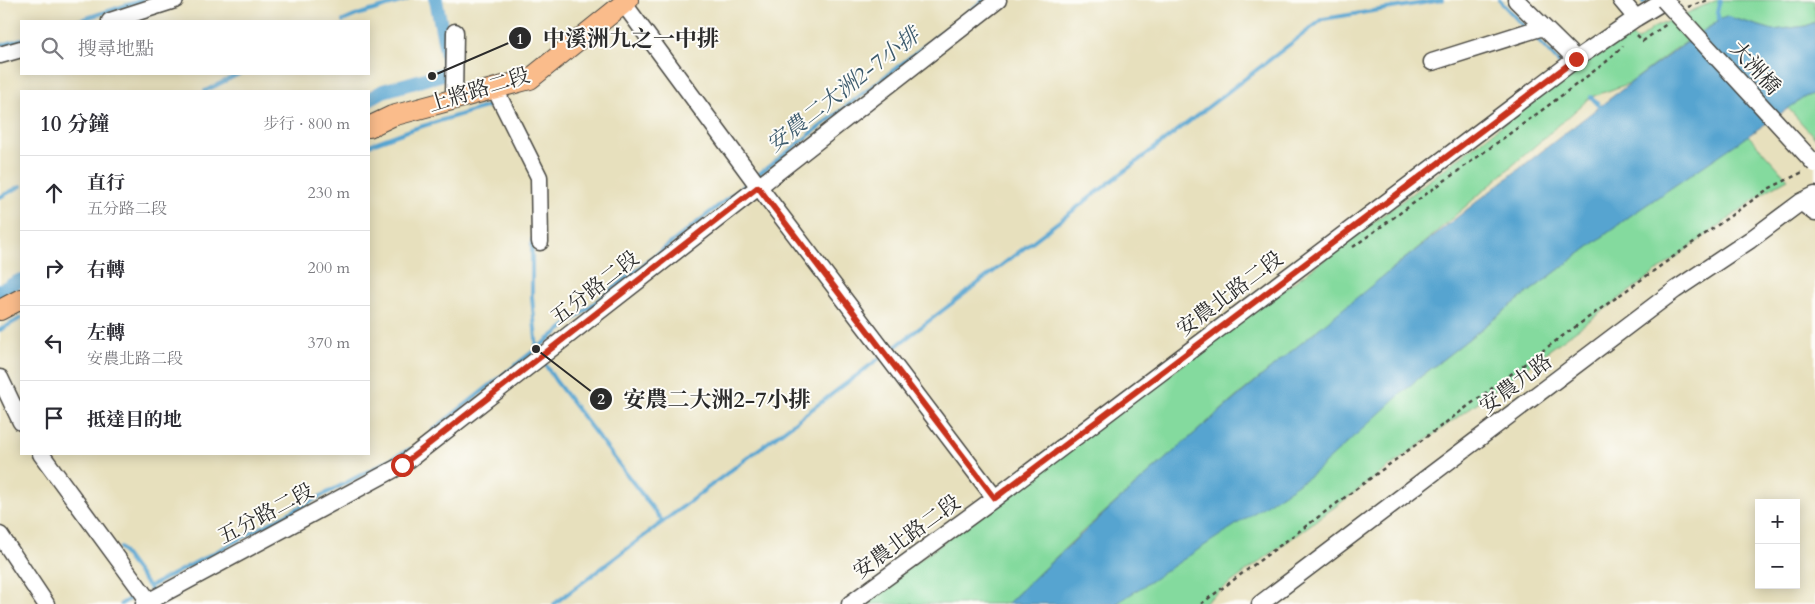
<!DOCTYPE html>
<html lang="zh-TW">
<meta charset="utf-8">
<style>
body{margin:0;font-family:Cardo,"Noto Serif TC",serif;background:#f7f7f7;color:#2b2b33}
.controls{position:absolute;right:15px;bottom:15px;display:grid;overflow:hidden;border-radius:0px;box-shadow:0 2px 12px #0003}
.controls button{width:45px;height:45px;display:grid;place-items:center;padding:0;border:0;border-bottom:1px solid #e1e1e2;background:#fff;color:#2b2b33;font:25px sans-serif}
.stop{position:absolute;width:15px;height:15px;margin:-11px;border:4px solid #c8321e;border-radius:50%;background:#fff}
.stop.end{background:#c8321e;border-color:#fff;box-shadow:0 1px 5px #0008}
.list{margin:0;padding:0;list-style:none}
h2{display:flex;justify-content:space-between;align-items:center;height:65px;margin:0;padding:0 20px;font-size:21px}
h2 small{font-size:16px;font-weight:400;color:#7c7c81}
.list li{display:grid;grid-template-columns:32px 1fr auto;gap:15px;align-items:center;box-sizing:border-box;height:75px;padding:0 20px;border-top:1px solid #e1e1e2}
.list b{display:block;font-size:19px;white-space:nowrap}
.list p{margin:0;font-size:16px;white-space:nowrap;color:#7c7c81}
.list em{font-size:16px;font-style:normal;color:#7c7c81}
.icon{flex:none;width:28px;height:28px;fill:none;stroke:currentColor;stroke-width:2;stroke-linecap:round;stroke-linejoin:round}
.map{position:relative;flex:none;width:1815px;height:604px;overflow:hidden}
.search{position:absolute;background:#fff;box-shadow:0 2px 12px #0003;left:20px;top:20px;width:350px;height:55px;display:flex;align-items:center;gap:12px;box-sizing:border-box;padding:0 18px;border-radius:0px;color:#7c7c81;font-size:19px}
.panel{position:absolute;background:#fff;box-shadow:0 2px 12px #0003;left:20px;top:90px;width:350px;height:365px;border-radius:0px}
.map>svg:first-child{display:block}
</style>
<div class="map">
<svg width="1815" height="604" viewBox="0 0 1815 604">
<rect width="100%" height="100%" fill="#fdfcf7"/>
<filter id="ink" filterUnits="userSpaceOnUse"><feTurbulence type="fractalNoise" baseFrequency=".02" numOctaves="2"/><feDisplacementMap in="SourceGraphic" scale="10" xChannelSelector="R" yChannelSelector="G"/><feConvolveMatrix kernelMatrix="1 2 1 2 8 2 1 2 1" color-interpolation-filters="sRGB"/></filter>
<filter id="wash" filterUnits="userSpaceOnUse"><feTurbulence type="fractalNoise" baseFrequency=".0096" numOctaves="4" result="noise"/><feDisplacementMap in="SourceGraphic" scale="20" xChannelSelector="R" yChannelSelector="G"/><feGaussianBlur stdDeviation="1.12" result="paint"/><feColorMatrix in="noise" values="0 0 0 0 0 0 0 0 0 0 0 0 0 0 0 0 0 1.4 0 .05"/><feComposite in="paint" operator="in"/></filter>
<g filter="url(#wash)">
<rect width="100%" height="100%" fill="#e7e0bd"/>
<path fill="#84da9e" stroke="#588264" d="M1717,0H1815V22L1806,26L1773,30L1726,16L1674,50L1630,83L1591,97L1419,247L1236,397L1081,533L1007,604H860L1321,262L1624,33L1638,40L1653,28Z
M1815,93V138L1788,108L1805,97Z
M1748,135L1788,179L1768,190L1202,604H1116L1414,382L1513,304L1630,216Z"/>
<path fill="#57a4d0" stroke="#41687e" d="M1726,16L1773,30L1806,26L1815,22V93L1805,97L1630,216L1513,304L1414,382L1313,474L1116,604H1007C1157,460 1316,328 1479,200C1561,137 1640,72 1726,16Z"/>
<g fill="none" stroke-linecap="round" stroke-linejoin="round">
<path stroke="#57a4d0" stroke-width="4" d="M1499,0L1525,28
M1643,2L1647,0
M77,21L143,0
M343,21L357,15L407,0
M1720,23L1717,12L1720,0
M1532,34L1560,64
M0,46L21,39
M205,91L239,74
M1591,97L1603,110
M369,145L413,129L495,104L496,107
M755,177L984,0
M0,197L21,186
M532,240V297L537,350
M0,330L21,318
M891,350L1323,19L1442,0
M543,361L555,380L663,522
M433,430L750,181
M120,548L154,594
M149,587L410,449
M121,604L131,598
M554,604L881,357"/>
<path stroke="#57a4d0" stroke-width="14" d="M369,99L383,91L450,72L436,0
M0,291L21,280"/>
</g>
</g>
<g filter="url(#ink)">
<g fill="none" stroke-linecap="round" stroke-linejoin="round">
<defs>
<path id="minor" d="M1516,0L1576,59
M1621,0L1636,18
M624,4L759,187L995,498
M110,21L175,0
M0,55L21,49
M1432,62L1543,27
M495,89L539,177L540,242
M454,99L455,32
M1801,202L1815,213
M0,378L21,422
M41,454L151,604
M0,535L46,604
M144,604L402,465L998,0
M850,604L995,498L1576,59L1636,18L1666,0
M1260,604L1675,290L1750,240L1801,202L1815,195"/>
<path id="major" d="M369,127L392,116L530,79L628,0
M0,310L21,299"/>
</defs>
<use href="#minor" stroke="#474641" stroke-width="19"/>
<use href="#major" stroke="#474641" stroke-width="22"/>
<path stroke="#474641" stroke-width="2.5" stroke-dasharray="4 4" stroke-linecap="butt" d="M1688,7L1708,0
M1637,35L1643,41L1668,23
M1353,247L1545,108L1606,62L1623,46
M1201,604L1557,340L1768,189L1803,172"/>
<use href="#minor" stroke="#fff" stroke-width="16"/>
<use href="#major" stroke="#fabc8b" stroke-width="20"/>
<defs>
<path id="minor-bridge" d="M1664,0L1815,164"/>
</defs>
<use href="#minor-bridge" stroke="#474641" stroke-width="19" stroke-linecap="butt"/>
<use href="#minor-bridge" stroke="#fff" stroke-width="16"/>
</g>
</g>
<g fill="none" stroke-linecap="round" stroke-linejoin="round" filter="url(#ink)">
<path stroke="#c8321e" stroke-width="6" d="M402,465L758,187L995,498L1576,59"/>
</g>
<g text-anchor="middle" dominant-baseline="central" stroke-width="4" stroke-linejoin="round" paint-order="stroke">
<g font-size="21" fill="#2b2b2b" stroke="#fdfcf7">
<text transform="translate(1755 68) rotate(48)">大洲橋</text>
<text transform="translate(479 90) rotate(-17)">上將路二段</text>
<text transform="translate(595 288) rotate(-38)">五分路二段</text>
<text transform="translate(1230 294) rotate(-37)">安農北路二段</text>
<text transform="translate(1516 384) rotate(-37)">安農九路</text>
<text transform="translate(266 514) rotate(-28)">五分路二段</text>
<text transform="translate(907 537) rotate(-36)">安農北路二段</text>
</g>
<g font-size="22" font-style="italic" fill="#3d5b6d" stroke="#fdfcf7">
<text transform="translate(843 90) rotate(-38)">安農二大洲2-7小排</text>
</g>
</g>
<path fill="none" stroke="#2b2b2b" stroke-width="2" d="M432 76L520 38M536 349L601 399"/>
<g fill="#2b2b2b" stroke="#fdfcf7" stroke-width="2">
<circle cx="432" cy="76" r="5"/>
<circle cx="536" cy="349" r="5"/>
<circle cx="520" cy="38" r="12"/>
<circle cx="601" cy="399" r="12"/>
</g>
<g font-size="15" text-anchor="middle" font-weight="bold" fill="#fff">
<text x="520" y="44">1</text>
<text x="601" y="404">2</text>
</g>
<g font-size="22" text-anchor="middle" font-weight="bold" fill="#2b2b2b" stroke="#fdfcf7" stroke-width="4" stroke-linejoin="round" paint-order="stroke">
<text x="631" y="46">中溪洲九之一中排</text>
<text x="717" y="407">安農二大洲2-7小排</text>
</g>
</svg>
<div class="controls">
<button>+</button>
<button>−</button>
</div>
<div class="stop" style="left:402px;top:465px"></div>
<div class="stop end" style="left:1576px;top:59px"></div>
<div class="search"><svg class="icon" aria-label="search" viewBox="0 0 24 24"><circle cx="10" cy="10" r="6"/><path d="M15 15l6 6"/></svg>搜尋地點</div>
<section class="panel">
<h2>10 分鐘<small>步行 · 800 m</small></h2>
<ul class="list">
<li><svg class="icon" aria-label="ahead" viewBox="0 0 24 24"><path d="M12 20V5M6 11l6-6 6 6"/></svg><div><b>直行</b><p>五分路二段</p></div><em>230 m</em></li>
<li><svg class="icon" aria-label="right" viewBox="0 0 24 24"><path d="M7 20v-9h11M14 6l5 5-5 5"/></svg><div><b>右轉</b></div><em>200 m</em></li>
<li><svg class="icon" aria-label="left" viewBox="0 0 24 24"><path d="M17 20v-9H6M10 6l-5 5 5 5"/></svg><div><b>左轉</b><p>安農北路二段</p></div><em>370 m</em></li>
<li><svg class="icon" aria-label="arrive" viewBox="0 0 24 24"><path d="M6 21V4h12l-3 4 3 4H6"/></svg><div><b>抵達目的地</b></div></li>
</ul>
</section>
</div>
